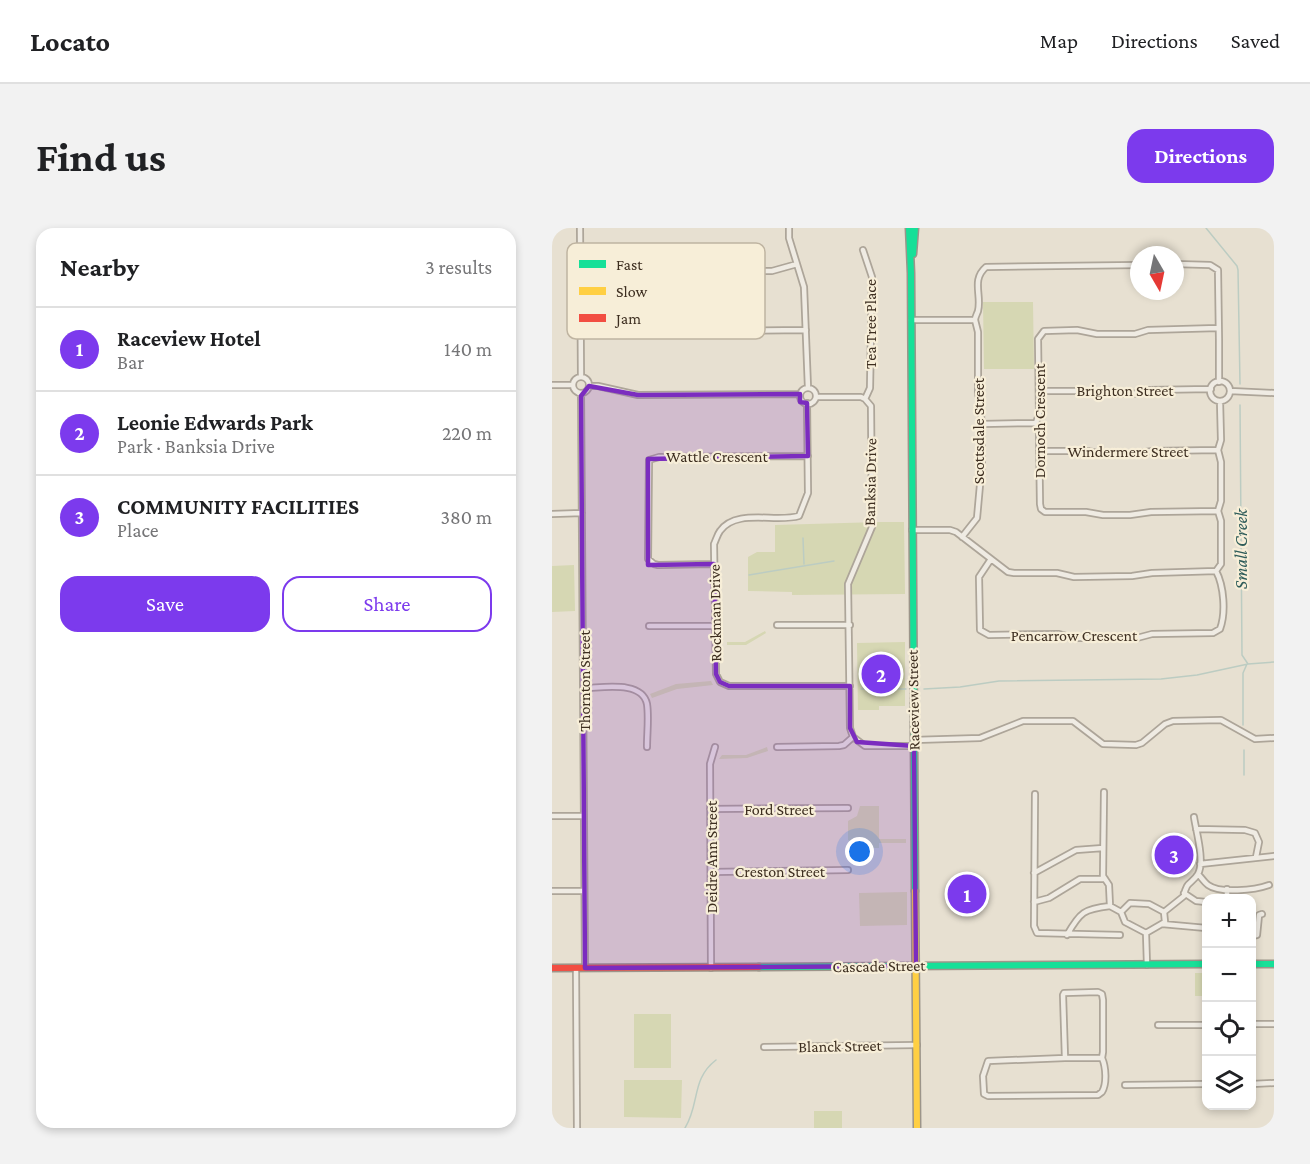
<!DOCTYPE html>
<meta charset="utf-8">
<style>
body{margin:0;font-family:"Crimson Pro",serif;background:#f2f2f2;color:#202124}
.controls{position:absolute;right:18px;bottom:18px;display:grid;overflow:hidden;border-radius:12px;box-shadow:0 3px 9px #0003}
.controls button{width:54px;height:54px;display:grid;place-items:center;padding:0;border:0;border-bottom:2px solid #e0e0e0;background:#fff;color:#202124;font:30px sans-serif}
.compass{position:absolute;left:578px;top:18px;width:54px;height:54px;border-radius:50%;background:#fff;box-shadow:0 3px 9px #0003;rotate:171deg}
.you{position:absolute;left:308px;top:624px;width:21px;height:21px;margin:-15px;border:4px solid #fff;border-radius:50%;background:#1a73e8;box-shadow:0 0 0 9px #1a73e833}
.badge{display:grid;place-items:center;width:39px;height:39px;border-radius:50%;background:#7c3aed;color:#fff;font-size:20px;font-weight:700}
.pin{position:absolute;translate:-50% -50%;border:3px solid #fff;box-shadow:0 2px 6px #0006}
.list{margin:0;padding:0;list-style:none}
h2{display:flex;justify-content:space-between;align-items:center;height:78px;margin:0;padding:0 24px;font-size:26px}
h2 small{font-size:20px;font-weight:400;color:#757577}
.list li{display:grid;grid-template-columns:39px 1fr auto;gap:18px;align-items:center;box-sizing:border-box;height:84px;padding:0 24px;border-top:2px solid #e0e0e0}
.list b{display:block;font-size:22px;white-space:nowrap}
.list p{margin:0;font-size:20px;white-space:nowrap;color:#757577}
.list em{font-size:20px;font-style:normal;color:#757577}
.actions{display:flex;gap:12px;padding:18px 24px}
.actions a{flex:1;padding:14px 0;border:2px solid #7c3aed;border-radius:18px;text-align:center;font-size:21px;color:#7c3aed}
.actions .main{background:#7c3aed;color:#fff}
.icon{flex:none;width:33px;height:33px;fill:none;stroke:currentColor;stroke-width:2;stroke-linecap:round;stroke-linejoin:round}
.map{position:relative;flex:none;width:722px;height:900px;overflow:hidden;border-radius:18px}
header{display:flex;align-items:center;gap:36px;box-sizing:border-box;height:84px;padding:0 30px;background:#fff;border-bottom:2px solid #e0e0e0}
header strong{font-size:28px}
nav{display:flex;gap:33px;margin-inline-start:auto;font-size:21px}
.intro{display:flex;align-items:center;justify-content:space-between;box-sizing:border-box;height:144px;padding:0 36px}
h1{margin:0;font-size:42px}
.button{padding:15px 27px;border-radius:18px;background:#7c3aed;color:#fff;font-size:21px;font-weight:700}
main{display:flex;gap:36px;padding:0 36px}
aside{flex:1;background:#fff;border-radius:18px;box-shadow:0 3px 9px #0003}
.map>svg:first-child{display:block}
</style>
<header>
<strong>Locato</strong>
<nav><a>Map</a><a>Directions</a><a>Saved</a></nav>
</header>
<div class="intro"><h1>Find us</h1><a class="button">Directions</a></div>
<main>
<aside>
<h2>Nearby<small>3 results</small></h2>
<ul class="list">
<li><span class="badge">1</span><div><b>Raceview Hotel</b><p>Bar</p></div><em>140 m</em></li>
<li><span class="badge">2</span><div><b>Leonie Edwards Park</b><p>Park · Banksia Drive</p></div><em>220 m</em></li>
<li><span class="badge">3</span><div><b>COMMUNITY FACILITIES</b><p>Place</p></div><em>380 m</em></li>
</ul>
<div class="actions"><a class="main">Save</a><a>Share</a></div>
</aside>
<div class="map">
<svg width="722" height="900" viewBox="0 0 722 900">
<rect width="100%" height="100%" fill="#e7e0d1"/>
<path fill="#d6d7b3" d="M431,74H481L482,141H432Z
M327,294H352L353,366L240,367V364L196,363V329L205,324H223V297Z
M22,337L23,383L0,384V338Z
M213,403L214,405L194,417H175V414H193Z
M353,414V478H327V482H306L305,415Z
M159,453L161,457L125,461L100,470L98,466L124,456Z
M215,519L216,523L195,530L167,531L170,527H194Z
M308,578H327V611H354V615H327V620H305L300,630L298,629L303,617L296,612V593L305,588Z
M355,664V697L308,698L307,665Z
M643,745H654V768H643Z
M82,786H119V840H82Z
M72,852H130L129,890L72,889Z
M262,883H290V900H262Z"/>
<g fill="none" stroke-linecap="round" stroke-linejoin="round">
<path stroke="#bcccc2" stroke-width="1.5" d="M654,0L685,38L686,42L688,156
M688,177L690,427L696,436L722,434
M251,310L252,336
M197,347L282,333
M309,461H354
M372,461L408,459L447,453L609,451L645,447L696,436
M691,497V445L695,436
M692,522V547
M133,900C148,876 139,851 164,832"/>
<defs>
<path id="street" d="M28,0L29,149
M237,0V10L252,59L256,160
M311,22L320,49L318,160L313,171
M623,36L658,37L666,42L667,112V154
M97,43H220L245,36
M359,92H423C423,89 425,86 426,83C430,67 419,52 434,39L587,37
M97,104L254,102
M21 157a8 8 0 1 1 16 0a8 8 0 1 1-16 0Z
M658 163a10 10 0 1 1 20 0a10 10 0 1 1-20 0Z
M0,157H21
M37,158H46L86,167L248,166
M248 168a8 8 0 1 1 16 0a8 8 0 1 1-16 0Z
M487,163H533L547,166H581L597,162L659,161
M678,163L722,165
M29,165L33,740
M264,169H309L313,171L319,178L320,299L296,356L298,500L301,509L313,518H362
M255,175L256,265L247,288C224,295 184,280 168,303C165,307 164,312 162,316L164,446L168,454L177,458H298
M430,196L484,195
M487,223H535L551,226H579L601,223L666,222
M666,283L599,284L578,287H551L534,284H493L489,281L488,276L487,205L484,195L487,186L486,111L492,103L525,102L545,106H583L596,102L666,100
M0,286L30,285
M360,302H398L404,304L456,344L462,345H505L522,349L580,348L600,345L664,343L669,336V293L666,283L669,273V234L666,222L669,212L668,173
M410,309L425,290L430,235L429,180L426,165V104L423,92
M439,331L427,349L428,402L437,407L507,406L522,410H585L600,406L661,405L668,401C674,385 672,358 664,343
M162,336L106,337L102,336L96,331L97,232L107,229L256,228
M225,397H298
M97,398H162
M32,460C50,460 90,452 95,476C97,489 95,505 95,519
M362,512L428,510L471,493H521L551,516L584,517L590,515L613,496L621,493L669,492L703,511L722,510
M225,519L287,518L292,517L301,509
M552,564L551,648L557,657L558,678L569,684
M483,566L482,698L485,705L568,707
M158,581L296,580
M0,588H31
M644,601L693,602L703,605L707,614L704,629
M648,636L722,628
M159,644L296,642
M482,645L524,622L551,620
M646,646C649,649 652,654 656,657C668,666 703,662 717,657
M0,663H32
M632,665L644,673L654,674
M675,670V661
M482,674L497,670L528,651H553
M612,684L632,668C634,653 640,656 646,646C653,633 644,603 642,589
M610,696L654,700
M594,705L613,694L612,684L597,676L578,675L569,684L573,694L594,705L595,737
M515,707C528,684 532,681 558,678
M700,708L705,707L707,687L710,686
M24,740L25,900
M159,740L158,536L163,519
M700,796H722
M606,797H654
M212,819L365,817
M513,830H550C554,839 555,856 550,864L546,867L436,868L432,866L431,848L436,833Z
M513,830L511,767L512,765L546,764L550,766L551,772V824L550,830
M700,856L722,855
M573,857L654,856"/>
<path id="fast" d="M357,0L359,45L363,663
M361,26L363,0
M700,736H722
M207,739L654,736"/>
<path id="slow" d="M363,663L365,900"/>
<path id="jam" d="M0,740L207,739"/>
</defs>
<use href="#street" stroke="#ada599" stroke-width="8"/>
<use href="#fast" stroke="#9c958a" stroke-width="9"/>
<use href="#slow" stroke="#9c958a" stroke-width="9"/>
<use href="#jam" stroke="#9c958a" stroke-width="9"/>
<use href="#street" stroke="#efebe3" stroke-width="4.5"/>
<use href="#fast" stroke="#16e098" stroke-width="6"/>
<use href="#slow" stroke="#ffcf43" stroke-width="6"/>
<use href="#jam" stroke="#f24e42" stroke-width="6"/>
</g>
<path fill="#7b2cbf" fill-opacity="0.2" stroke="#7b2cbf" stroke-width="4.5" stroke-linejoin="round" d="M37,158L86,167L248,166V174L255,175L256,228L96,231V337L162,336L164,446L168,454L177,458H298V500L305,514L362,518L364,738L33,740L29,168Z"/>
<g text-anchor="middle" dominant-baseline="central" stroke-width="4.5" stroke-linejoin="round" paint-order="stroke">
<g font-size="16" fill="#3d2e20" stroke="#f7eed8">
<text transform="translate(318 96) rotate(-90)">Tea Tree Place</text>
<text x="573" y="162">Brighton Street</text>
<text transform="translate(487 193) rotate(-90)">Dornoch Crescent</text>
<text transform="translate(426 203) rotate(-90)">Scottsdale Street</text>
<text x="576" y="223">Windermere Street</text>
<text x="165" y="228">Wattle Crescent</text>
<text transform="translate(318 254) rotate(-89)">Banksia Drive</text>
<text transform="translate(163 385) rotate(-91)">Rockman Drive</text>
<text x="522" y="407">Pencarrow Crescent</text>
<text transform="translate(32 453) rotate(-90)">Thornton Street</text>
<text transform="translate(361 472) rotate(-91)">Raceview Street</text>
<text x="227" y="581">Ford Street</text>
<text transform="translate(159 629) rotate(-90)">Deidre Ann Street</text>
<text x="228" y="643">Creston Street</text>
<text transform="translate(327 738) rotate(-1)">Cascade Street</text>
<text transform="translate(288 818) rotate(-1)">Blanck Street</text>
</g>
<g font-size="18" font-style="italic" fill="#2f5d5a" stroke="#f7eed8">
<text transform="translate(689 321) rotate(-90)">Small Creek</text>
</g>
</g>
<rect x="15" y="15" width="198" height="96" rx="9" fill="#f7eed8" stroke="#bfb4a1" stroke-width="1.5"/>
<rect x="27" y="32" width="27" height="8" fill="#16e098"/>
<rect x="27" y="59" width="27" height="8" fill="#ffcf43"/>
<rect x="27" y="86" width="27" height="8" fill="#f24e42"/>
<g font-size="16" fill="#3d2e20">
<text x="64" y="42">Fast</text>
<text x="64" y="69">Slow</text>
<text x="64" y="96">Jam</text>
</g>
</svg>
<div class="controls">
<button>+</button>
<button>−</button>
<button><svg class="icon" aria-label="locate" viewBox="0 0 24 24"><circle cx="12" cy="12" r="6"/><path d="M12 2v4M12 18v4M2 12h4M18 12h4"/></svg></button>
<button><svg class="icon" aria-label="layers" viewBox="0 0 24 24"><path d="M12 4l9 5-9 5-9-5zM3 14l9 5 9-5"/></svg></button>
</div>
<svg class="compass" viewBox="-18 -18 36 36"><path d="M0-13l5 13h-10z" fill="#e53935"/><path d="M0 13l5-13h-10z" fill="#757577"/></svg>
<div class="you"></div>
<div class="pin badge" style="left:415px;top:666px">1</div>
<div class="pin badge" style="left:329px;top:446px">2</div>
<div class="pin badge" style="left:622px;top:627px">3</div>
</div>
</main>
